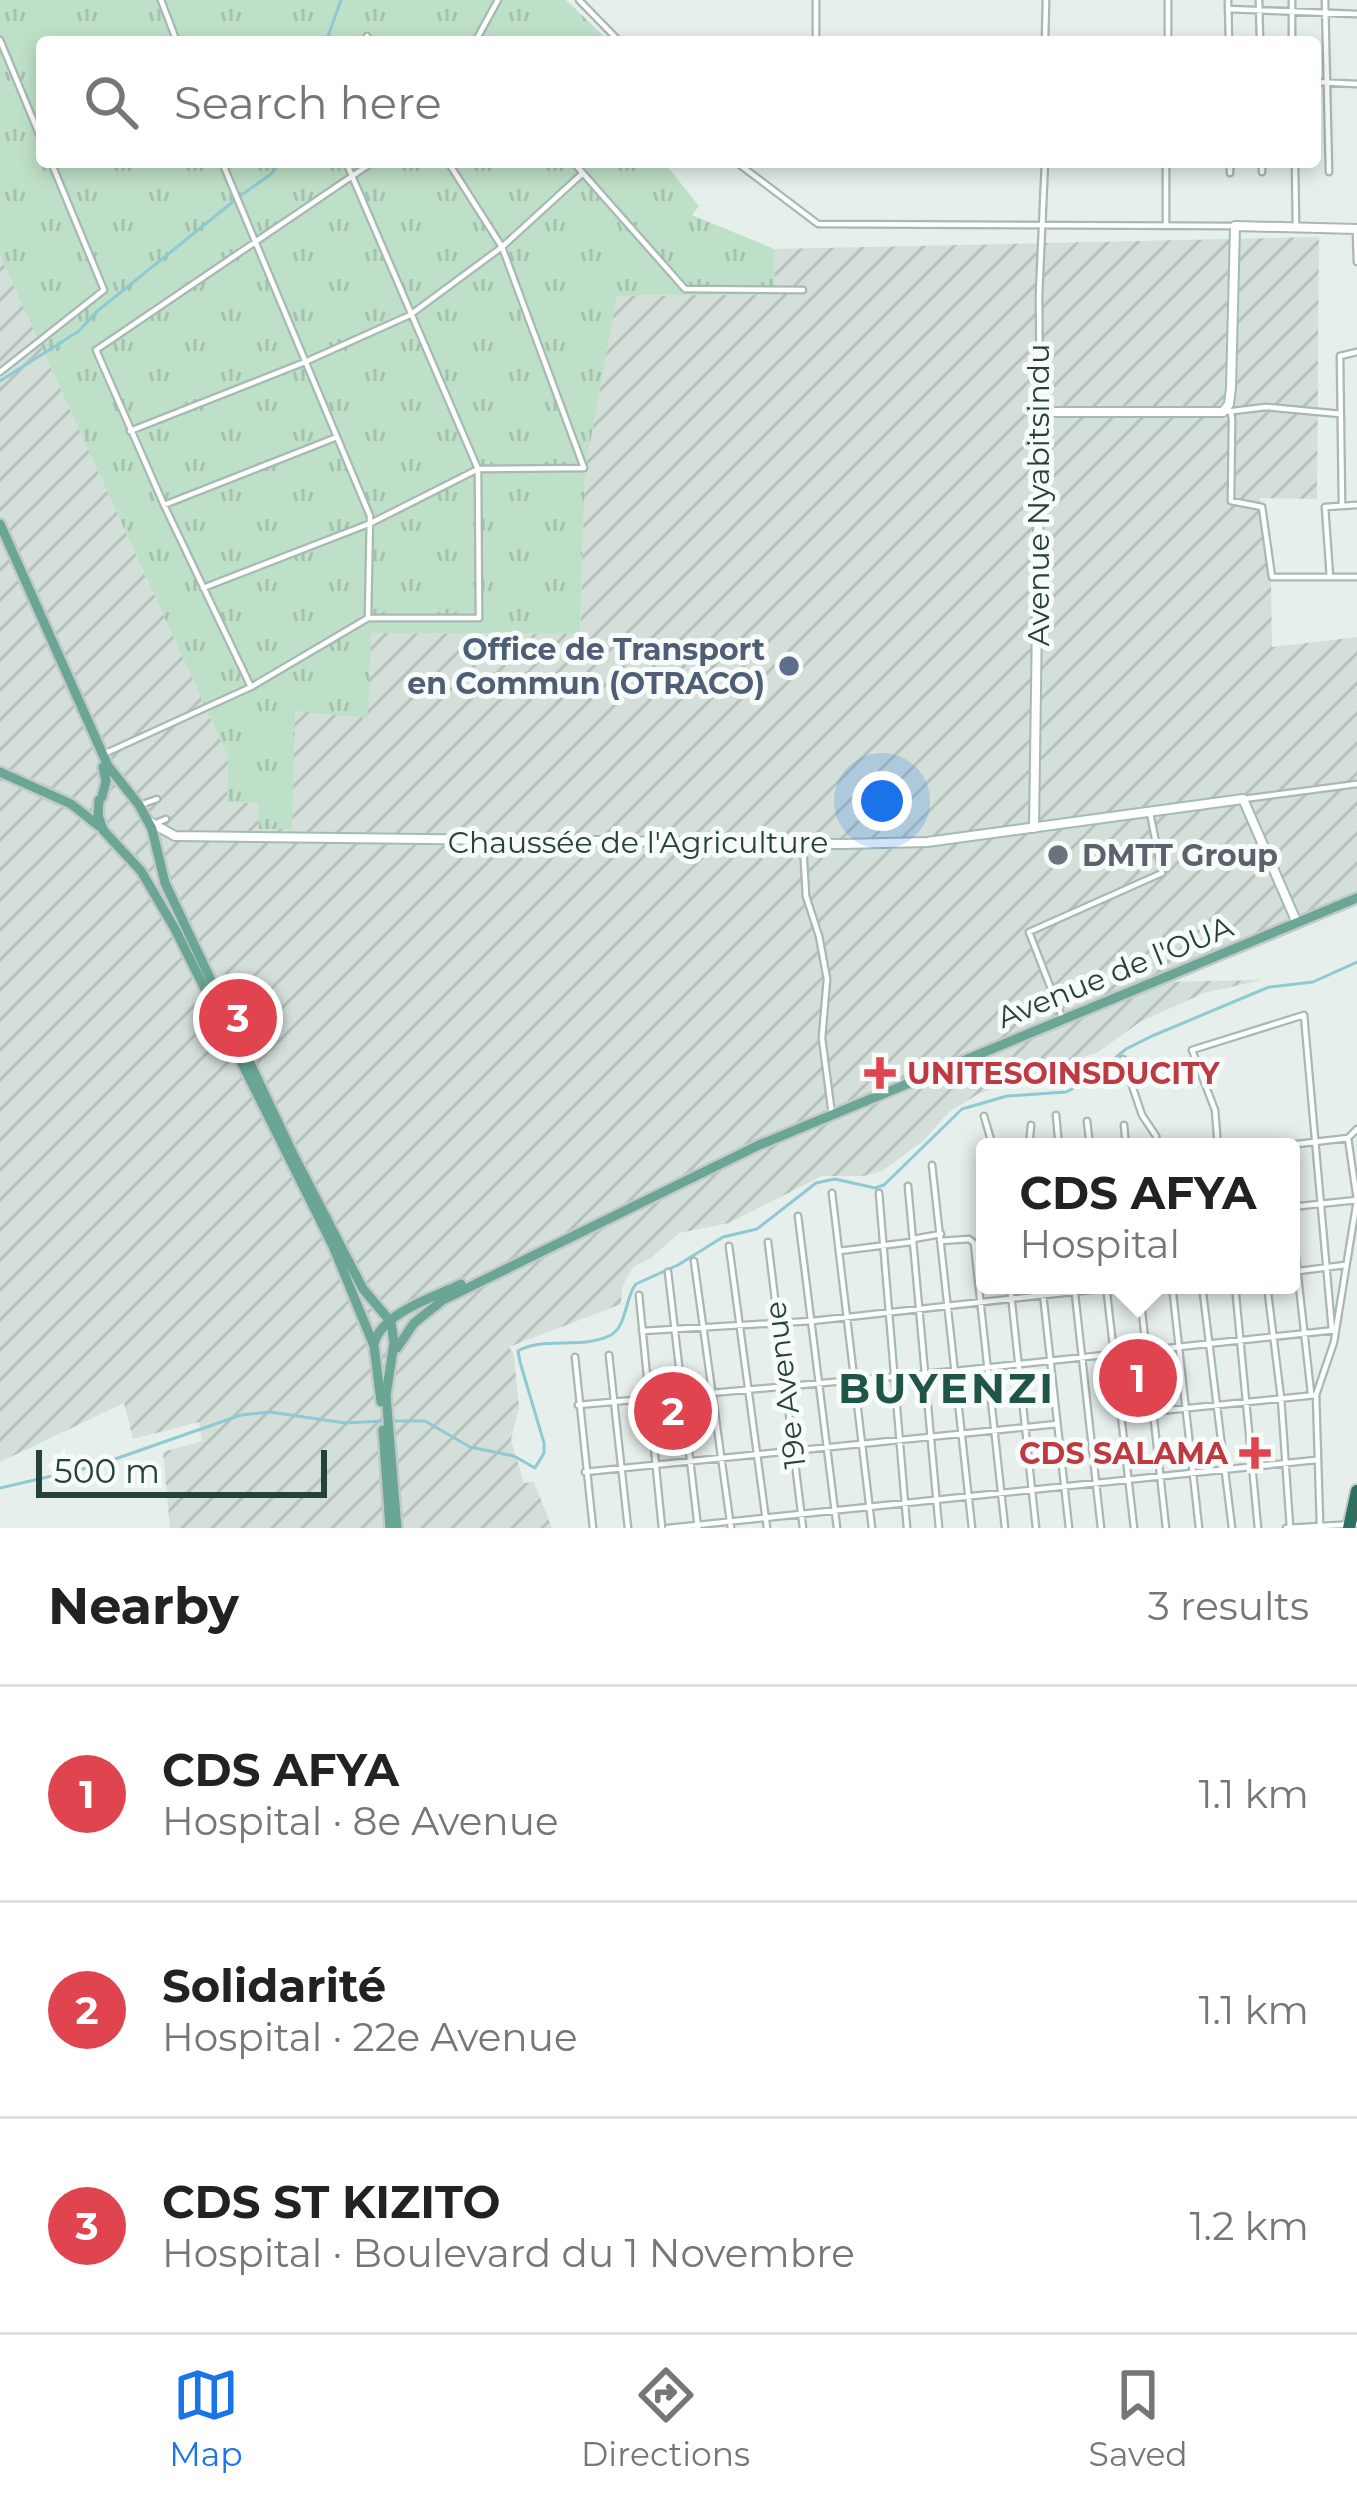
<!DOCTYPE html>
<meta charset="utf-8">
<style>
body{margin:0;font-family:Montserrat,sans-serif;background:#f2f2f2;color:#222}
.scale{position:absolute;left:36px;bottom:30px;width:291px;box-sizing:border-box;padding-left:12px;border:6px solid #24423a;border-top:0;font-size:33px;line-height:42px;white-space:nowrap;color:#24423a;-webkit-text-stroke:9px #f7fbf9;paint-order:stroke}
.you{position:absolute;left:882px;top:801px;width:42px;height:42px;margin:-30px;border:9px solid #fff;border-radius:50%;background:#1a73e8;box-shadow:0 0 0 18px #1a73e833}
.badge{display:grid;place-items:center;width:78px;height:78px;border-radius:50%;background:#1a73e8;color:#fff;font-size:39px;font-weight:700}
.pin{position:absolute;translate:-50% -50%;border:6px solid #fff;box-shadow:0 3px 12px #0006}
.popup{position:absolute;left:976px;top:1138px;width:324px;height:156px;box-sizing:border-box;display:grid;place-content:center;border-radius:12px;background:#fff;filter:drop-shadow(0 3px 9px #0005);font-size:39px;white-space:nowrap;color:#767676}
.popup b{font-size:45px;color:#222}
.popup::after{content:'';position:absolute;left:50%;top:100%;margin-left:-24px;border:24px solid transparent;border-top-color:#fff}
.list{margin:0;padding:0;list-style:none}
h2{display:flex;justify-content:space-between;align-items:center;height:156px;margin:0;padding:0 48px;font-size:51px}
h2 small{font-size:39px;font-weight:400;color:#767676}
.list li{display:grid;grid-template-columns:78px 1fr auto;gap:36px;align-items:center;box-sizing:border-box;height:216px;padding:0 48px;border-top:3px solid #e0e0e0}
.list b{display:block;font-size:45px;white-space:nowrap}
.list p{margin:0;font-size:39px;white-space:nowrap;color:#767676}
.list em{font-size:39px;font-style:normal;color:#767676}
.icon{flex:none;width:66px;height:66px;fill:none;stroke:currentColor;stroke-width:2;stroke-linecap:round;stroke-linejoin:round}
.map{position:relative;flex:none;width:1357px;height:1528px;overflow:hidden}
.search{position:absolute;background:#fff;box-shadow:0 6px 18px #0003;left:36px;right:36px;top:36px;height:132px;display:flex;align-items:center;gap:30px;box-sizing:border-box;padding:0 42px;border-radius:12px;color:#767676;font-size:45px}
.sheet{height:804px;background:#fff}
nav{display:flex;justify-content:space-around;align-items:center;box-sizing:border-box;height:168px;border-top:3px solid #e0e0e0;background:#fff;font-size:33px;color:#767676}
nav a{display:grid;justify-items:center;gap:6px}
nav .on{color:#1a73e8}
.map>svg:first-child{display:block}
</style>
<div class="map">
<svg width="1357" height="1528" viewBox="0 0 1357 1528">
<defs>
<pattern id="industrial-furrows" width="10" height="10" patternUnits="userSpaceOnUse" patternTransform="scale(3)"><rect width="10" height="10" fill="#d4dfda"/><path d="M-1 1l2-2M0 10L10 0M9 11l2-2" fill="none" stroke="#b6c1bc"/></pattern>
<pattern id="grass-tufts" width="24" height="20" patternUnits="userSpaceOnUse" patternTransform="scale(3)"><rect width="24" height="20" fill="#bfe0c8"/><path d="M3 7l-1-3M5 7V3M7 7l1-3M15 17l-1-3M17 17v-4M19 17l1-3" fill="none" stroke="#a4c1ad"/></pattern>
</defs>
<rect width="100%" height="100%" fill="#e6efeb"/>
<path fill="url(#industrial-furrows)" d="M1319,237L1317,499L1260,498L1271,582L1272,647L1357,637V904L1319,913L1158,982L1262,980L1204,993L1140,1022L1098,1052L978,1094L949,1112L923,1141L882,1171L863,1176H822L729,1223L679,1233L651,1258L633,1267L622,1287L621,1304L509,1347L514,1355L519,1408L511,1440L524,1483L534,1482L552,1528H170L163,1452L202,1441L199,1422L133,1439L124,1403L0,1462V256L228,757L227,802L258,803L259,826L292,829L294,711L371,633L580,634L585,470L616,296L775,294L774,249Z"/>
<path fill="url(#grass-tufts)" d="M0,0H566L610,42H42V162H664L699,206L692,215L774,249L775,294L617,296L585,470L580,634L371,633L368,718L295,711L292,829H259L258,803L227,802L228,757L0,256Z"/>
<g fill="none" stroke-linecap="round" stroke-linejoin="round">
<path stroke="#8ec9d4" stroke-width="3" d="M326,42L341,0
M240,196L271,174L281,162
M0,381L79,331L95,313L234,201
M393,1421H425L470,1447L514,1456L535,1468L544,1453V1443L520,1362L518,1351C544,1336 582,1350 611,1335C627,1326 625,1297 636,1284L678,1265L723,1237L757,1229L816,1183L835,1179L875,1188L884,1185L962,1109L1007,1096L1066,1092L1086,1082L1126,1049L1152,1036L1269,987L1313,982L1357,962
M0,1488L95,1466L241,1415L270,1412L345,1423L383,1421"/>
<defs>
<path id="street" d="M161,0L177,42
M579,0L620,42
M816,0V42
M1228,0L1229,42
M1259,0L1260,42
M1292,0V42
M1325,0L1329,172
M1228,9L1357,14
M367,36L371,42
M0,40L42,141
M475,42L498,0
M1045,42L1046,0
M1168,42V0
M1315,82L1357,84
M222,162L370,516L368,618
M573,162L685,289L803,290
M736,162L818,224L1235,226
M1230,162V173
M1262,162V172
M1295,162L1296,226
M1166,226V162
M1356,231L1357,262
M0,372L104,290L51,162
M1233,411L1266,407L1341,414
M1040,412L1039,295L1045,162
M1223,412L1231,411L1232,420L1231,501L1262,507L1272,577H1357
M130,431L305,362L410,315L502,247L583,173
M164,505L337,437
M1342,505L1340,356L1357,352
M1330,577L1325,507L1357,505
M203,588L371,523L478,469L584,468L502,247L448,162
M251,687L164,505L96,350L373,162
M106,753L251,687L368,618H479L478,469L346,162
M1243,799L1357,784
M140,805L157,799
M154,824L166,819
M803,844L806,896L819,936L827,979L822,1038L832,1115
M1062,1017L1029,932L1162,873L1150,813
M1123,1059L1142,1115L1156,1136L1157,1147
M1056,1115L1059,1147
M984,1116L993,1147
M1087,1121L1090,1147
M1124,1125L1126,1147
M1029,1147L1031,1125
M1218,1147L1215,1110L1192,1050L1304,1015L1332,1330
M1272,1147L1348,1138L1357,1129
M932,1165L972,1528
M908,1186L939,1528
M832,1193L872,1528
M879,1193L907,1528
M1291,1207L1357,1200
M1291,1214L1311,1393
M798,1216L837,1528
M913,1239L941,1234
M941,1241L969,1239L974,1243L1005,1528
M768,1242L803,1528
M729,1246L767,1528
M839,1251L911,1242
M694,1261L731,1528
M668,1272L698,1528
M1291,1272L1345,1265
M1010,1285L1036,1528
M1042,1285L1069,1528
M1074,1285L1101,1528
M1106,1285L1134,1528
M1139,1285L1166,1528
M1172,1285L1199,1528
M1202,1285L1232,1528
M1235,1285L1258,1528
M1267,1285L1281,1398L1290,1527
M639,1295L662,1528
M642,1331L812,1321L1136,1285
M609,1355L628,1528
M575,1357L593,1528
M578,1405L955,1371L1336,1330
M1121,1415L1316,1395
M585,1472L1057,1424
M1320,1524L1316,1395L1334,1342L1357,1200L1348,1138
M668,1528L1316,1460
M1286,1528L1356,1524"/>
<path id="secondary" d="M150,822L175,836L842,844L927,842L1243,799L1297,923
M1034,828L1040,412H1223L1229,404L1231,388L1235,226L1357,229"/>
<path id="primary" d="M0,524L108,766L139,805L152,829L165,883L293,1154L363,1289L391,1322L394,1343L386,1395L397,1528
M0,772L71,804L99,826
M102,797L106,781L103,767
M99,800L98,815L103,830L141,871L175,929L333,1246L374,1346L381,1402
M374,1344C381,1313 435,1297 461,1284
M397,1348L414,1323L443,1300L759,1145L1357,898
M383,1430L390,1528"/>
<path id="highway" d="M1349,1528L1357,1491"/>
</defs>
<use href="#street" stroke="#a8b8b2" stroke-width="9"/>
<use href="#secondary" stroke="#a4bbb3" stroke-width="12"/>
<use href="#primary" stroke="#c2cac8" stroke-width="14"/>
<use href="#highway" stroke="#c2cac8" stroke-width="16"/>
<use href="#street" stroke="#fff" stroke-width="4.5"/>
<use href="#secondary" stroke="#fff" stroke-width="8"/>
<use href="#primary" stroke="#6aa596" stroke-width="9"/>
<use href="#highway" stroke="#2f6f62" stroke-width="12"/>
</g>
<circle fill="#5c6f8a" stroke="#f7fbf9" stroke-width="4.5" cx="789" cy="666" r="12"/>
<circle fill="#6b7280" stroke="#f7fbf9" stroke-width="4.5" cx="1058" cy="855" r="12"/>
<g fill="#e0444e" stroke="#f7fbf9" stroke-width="4.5">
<path d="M874 1055h12v12h12v12h-12v12h-12v-12h-12v-12h12z"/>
<path d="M1249 1435h12v12h12v12h-12v12h-12v-12h-12v-12h12z"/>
</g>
<g text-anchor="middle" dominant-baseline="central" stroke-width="10" stroke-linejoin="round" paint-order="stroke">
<g font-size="30" fill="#24423a" stroke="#f7fbf9">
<text transform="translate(1038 495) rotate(-90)">Avenue Nyabitsindu</text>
<text x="638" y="842">Chaussée de l'Agriculture</text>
<text transform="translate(1115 972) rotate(-22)">Avenue de l'OUA</text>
<text transform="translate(785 1385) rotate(-97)">19e Avenue</text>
</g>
<g font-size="30" font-weight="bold" fill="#4e5e75" stroke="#f7fbf9" text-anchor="end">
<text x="765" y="649">Office de Transport<tspan x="765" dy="34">en Commun (OTRACO)</tspan></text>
</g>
<g font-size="30" font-weight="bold" fill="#5b616d" stroke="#f7fbf9" text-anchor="start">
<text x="1082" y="855">DMTT Group</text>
</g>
<g font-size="30" font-weight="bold" fill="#be3a42" stroke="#f7fbf9" text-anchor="start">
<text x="907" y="1073">UNITESOINSDUCITY</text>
<text x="1228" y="1453" text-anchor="end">CDS SALAMA</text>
</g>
<g font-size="42" font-weight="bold" letter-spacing="3" fill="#1f5548" stroke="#f7fbf9">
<text x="947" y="1388">BUYENZI</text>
</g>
</g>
</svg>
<div class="scale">500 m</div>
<div class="you"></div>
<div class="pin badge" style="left:1138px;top:1378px;background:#e0444e">1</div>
<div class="popup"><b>CDS AFYA</b>Hospital</div>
<div class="pin badge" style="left:673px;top:1411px;background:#e0444e">2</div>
<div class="pin badge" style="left:238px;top:1018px;background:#e0444e">3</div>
<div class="search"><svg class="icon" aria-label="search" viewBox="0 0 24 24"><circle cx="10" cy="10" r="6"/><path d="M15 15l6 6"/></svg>Search here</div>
</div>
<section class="sheet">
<h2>Nearby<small>3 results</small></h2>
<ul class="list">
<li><span class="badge" style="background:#e0444e">1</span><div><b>CDS AFYA</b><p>Hospital · 8e Avenue</p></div><em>1.1 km</em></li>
<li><span class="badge" style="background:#e0444e">2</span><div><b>Solidarité</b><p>Hospital · 22e Avenue</p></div><em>1.1 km</em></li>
<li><span class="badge" style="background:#e0444e">3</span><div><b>CDS ST KIZITO</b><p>Hospital · Boulevard du 1 Novembre</p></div><em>1.2 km</em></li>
</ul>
</section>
<nav>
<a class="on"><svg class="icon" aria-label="map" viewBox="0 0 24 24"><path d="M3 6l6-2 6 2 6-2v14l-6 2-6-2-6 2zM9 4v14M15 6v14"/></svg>Map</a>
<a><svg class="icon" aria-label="directions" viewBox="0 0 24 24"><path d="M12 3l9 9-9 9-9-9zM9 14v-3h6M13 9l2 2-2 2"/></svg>Directions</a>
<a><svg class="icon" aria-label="saved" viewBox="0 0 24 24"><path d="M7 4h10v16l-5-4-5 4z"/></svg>Saved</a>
</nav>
